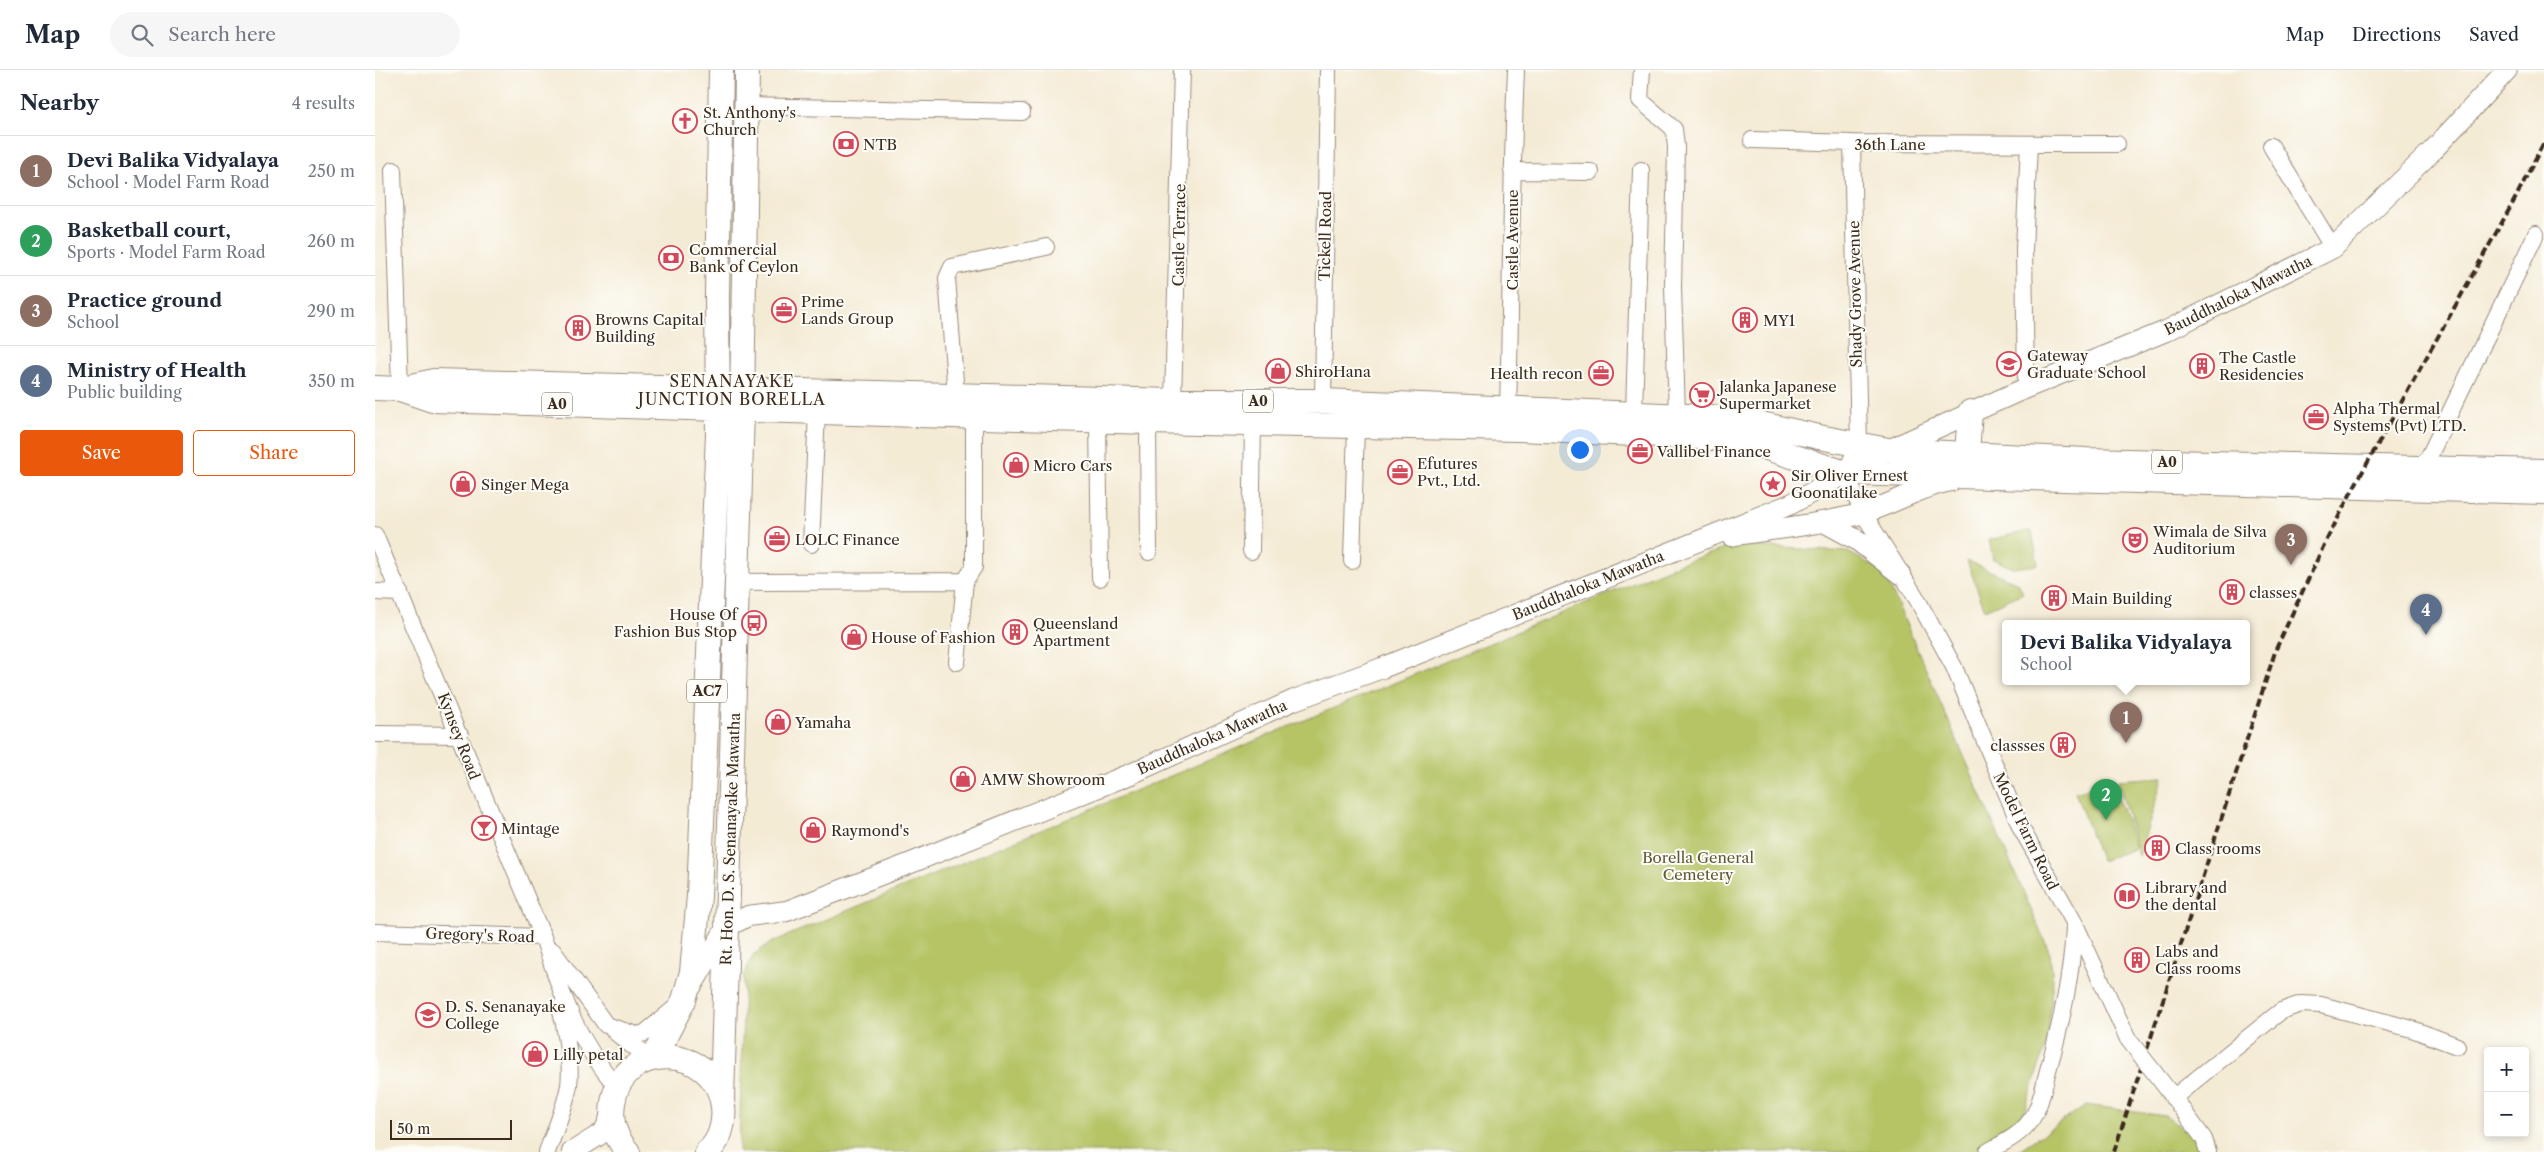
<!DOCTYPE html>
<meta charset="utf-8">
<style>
body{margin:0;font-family:"Libre Caslon Text",serif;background:#f6f6f7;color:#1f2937}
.controls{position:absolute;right:15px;bottom:15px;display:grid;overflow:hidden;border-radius:5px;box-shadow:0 2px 8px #0003}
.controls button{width:45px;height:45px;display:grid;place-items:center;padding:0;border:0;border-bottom:1px solid #e0e1e3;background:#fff;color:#1f2937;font:25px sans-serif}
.scale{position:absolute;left:15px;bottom:12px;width:122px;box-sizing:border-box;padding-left:5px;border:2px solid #3b2a1e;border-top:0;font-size:14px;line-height:18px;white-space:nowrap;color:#3b2a1e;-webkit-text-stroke:4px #fdfcf7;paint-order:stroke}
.you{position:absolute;left:1204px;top:379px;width:18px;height:18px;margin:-12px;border:4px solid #fff;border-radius:50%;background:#1a73e8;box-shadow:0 0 0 8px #1a73e833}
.badge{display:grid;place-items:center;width:32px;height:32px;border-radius:50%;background:#ea580c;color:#fff;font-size:16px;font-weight:700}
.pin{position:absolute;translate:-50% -41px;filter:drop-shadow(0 1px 2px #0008)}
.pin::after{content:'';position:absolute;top:26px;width:18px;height:15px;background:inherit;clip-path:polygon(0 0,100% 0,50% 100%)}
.popup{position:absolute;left:1627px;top:550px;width:248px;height:65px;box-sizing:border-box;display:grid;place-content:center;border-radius:5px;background:#fff;filter:drop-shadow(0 1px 4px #0005);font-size:16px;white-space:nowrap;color:#747a83}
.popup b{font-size:19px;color:#1f2937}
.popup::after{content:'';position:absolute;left:50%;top:100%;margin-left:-10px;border:10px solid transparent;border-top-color:#fff}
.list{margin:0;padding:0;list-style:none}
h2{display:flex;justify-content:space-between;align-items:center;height:65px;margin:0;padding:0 20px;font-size:21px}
h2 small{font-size:16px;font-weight:400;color:#747a83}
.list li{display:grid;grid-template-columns:32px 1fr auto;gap:15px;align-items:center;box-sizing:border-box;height:70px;padding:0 20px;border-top:1px solid #e0e1e3}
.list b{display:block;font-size:19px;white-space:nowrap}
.list p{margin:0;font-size:16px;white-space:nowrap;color:#747a83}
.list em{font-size:16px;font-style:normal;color:#747a83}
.actions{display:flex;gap:10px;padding:15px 20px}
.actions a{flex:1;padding:11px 0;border:1px solid #ea580c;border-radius:5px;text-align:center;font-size:18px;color:#ea580c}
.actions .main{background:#ea580c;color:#fff}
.icon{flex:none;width:28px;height:28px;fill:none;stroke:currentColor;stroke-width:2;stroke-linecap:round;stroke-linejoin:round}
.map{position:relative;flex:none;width:2169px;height:1082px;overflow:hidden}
header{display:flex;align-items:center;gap:30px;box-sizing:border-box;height:70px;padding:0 25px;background:#fff;border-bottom:1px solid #e0e1e3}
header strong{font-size:24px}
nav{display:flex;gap:28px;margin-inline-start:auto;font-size:18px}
.search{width:350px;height:45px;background:#f6f6f7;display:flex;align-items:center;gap:12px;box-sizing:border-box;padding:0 18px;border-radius:28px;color:#747a83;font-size:19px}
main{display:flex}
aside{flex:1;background:#fff}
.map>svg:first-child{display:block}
</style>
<header>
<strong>Map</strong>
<div class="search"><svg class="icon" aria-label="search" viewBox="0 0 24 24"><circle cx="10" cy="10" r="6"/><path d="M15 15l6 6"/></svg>Search here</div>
<nav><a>Map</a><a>Directions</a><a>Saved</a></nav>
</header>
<main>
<aside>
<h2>Nearby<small>4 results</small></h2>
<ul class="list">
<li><span class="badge" style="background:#8d6e63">1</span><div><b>Devi Balika Vidyalaya</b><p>School · Model Farm Road</p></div><em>250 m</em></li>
<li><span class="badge" style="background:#2e9e5b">2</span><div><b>Basketball court,</b><p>Sports · Model Farm Road</p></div><em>260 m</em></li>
<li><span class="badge" style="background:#8d6e63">3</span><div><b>Practice ground</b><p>School</p></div><em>290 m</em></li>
<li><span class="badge" style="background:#5c6f8a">4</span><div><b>Ministry of Health</b><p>Public building</p></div><em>350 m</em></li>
</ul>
<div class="actions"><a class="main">Save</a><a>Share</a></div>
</aside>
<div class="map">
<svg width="2169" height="1082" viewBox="0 0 2169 1082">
<rect width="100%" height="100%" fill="#fdfcf7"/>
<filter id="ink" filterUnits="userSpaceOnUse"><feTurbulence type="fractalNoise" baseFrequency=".02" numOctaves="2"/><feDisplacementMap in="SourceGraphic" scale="10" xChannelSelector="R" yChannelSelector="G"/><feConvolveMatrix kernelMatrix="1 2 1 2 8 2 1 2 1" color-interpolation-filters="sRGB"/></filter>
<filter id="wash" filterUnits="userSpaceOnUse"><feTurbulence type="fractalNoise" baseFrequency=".0096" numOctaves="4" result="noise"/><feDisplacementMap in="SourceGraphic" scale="20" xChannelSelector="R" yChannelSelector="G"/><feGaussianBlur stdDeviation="1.12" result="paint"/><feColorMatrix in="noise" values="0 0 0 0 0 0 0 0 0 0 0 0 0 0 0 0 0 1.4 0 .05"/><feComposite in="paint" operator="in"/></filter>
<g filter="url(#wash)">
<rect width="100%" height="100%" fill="#f4ebd5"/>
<path fill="#b6c466" stroke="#787742" d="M1653,461H1657L1663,495L1638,498L1618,489L1614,470Z
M1361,475L1473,482L1508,501L1675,883L1678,910L1671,975L1650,1040L1614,1082H364L369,905L378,885L397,872L1307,493Z
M1592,491L1643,513L1648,523L1610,540Z
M1788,707L1764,786L1743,710Z
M1737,711L1761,778L1726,791L1700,722Z
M1711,1035L1790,1046L1821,1068L1822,1082H1641Z"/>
</g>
<g filter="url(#ink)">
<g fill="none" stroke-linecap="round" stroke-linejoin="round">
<defs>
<path id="minor" d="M1267,0L1265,30L1299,59L1301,77L1298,217L1302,345
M372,36L647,42
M1377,70L1477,73L1742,74
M1477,73L1484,374L1470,403L1488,443L1542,529L1579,597L1646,758L1700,854L1753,969
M1896,76L1958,178
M18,100L25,319
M1137,101L1216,102
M1651,318L1649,179L1654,74
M581,325L572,208L577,197L671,177
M798,331L807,0
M948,331L953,0
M1133,340C1136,227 1136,113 1141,0
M1259,344L1266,100
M723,349L725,508
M773,352L774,482
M2048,399L2161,164
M0,465L168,867C187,926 201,969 242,1017
M436,474L442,342
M876,481L878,353
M977,491L981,356
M362,512L590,511L599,497V346
M0,522L25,523
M582,592L590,511
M0,664L85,665
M0,862L168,867
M178,881L231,955L262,965L270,963L300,938
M239,961L256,975L279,988
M1793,1020L1829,1069L1833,1082
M1798,1028L1906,941L1926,934L1946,935L2037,959L2082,976
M172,1082C180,1060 190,1038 194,1015C197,995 190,956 185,937
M1612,1082C1628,1073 1644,1066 1655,1051C1665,1038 1668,1019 1672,1004C1686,955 1697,907 1699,856"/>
<path id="major" d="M1449,452L1482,470L1525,504
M1356,466C1399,459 1443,455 1485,444C1517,435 1544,417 1576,411
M316,917L352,857L373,846L412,841L531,795L758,703L919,630L1007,598L1416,434L1513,380L1651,318L1791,261L1958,178L2058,80L2132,0
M197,1082L229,1062L236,1045"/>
<path id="highway" d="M0,318L25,319L59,311L798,331H948L1336,347L1368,350L1444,367L1513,380L1711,390L2169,401
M25,319L57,330L773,352L1143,359L1310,366L1350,369L1389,377L1470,403L2169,422
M1592,383L1595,342
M279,988L309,930L317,902L324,826L343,363L342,225L346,0
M347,1029L367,340L372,0
M253,1082C240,1067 235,1053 238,1033C246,970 342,973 348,1037C350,1052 345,1072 332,1082"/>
</defs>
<use href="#minor" stroke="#988a7a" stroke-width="18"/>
<use href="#major" stroke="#988a7a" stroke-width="22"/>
<use href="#highway" stroke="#988a7a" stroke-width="26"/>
<use href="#minor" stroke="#fff" stroke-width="16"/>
<use href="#major" stroke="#fff" stroke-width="20"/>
<use href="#highway" stroke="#fff" stroke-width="24"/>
<path stroke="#3b2a1e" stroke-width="4" stroke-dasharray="8 4" stroke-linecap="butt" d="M1739,1082L1901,579L1948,477L1979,417L2140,129L2169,72"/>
<defs>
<path id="minor-bridge" d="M1753,969L1793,1020"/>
</defs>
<use href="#minor-bridge" stroke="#988a7a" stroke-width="18" stroke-linecap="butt"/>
<use href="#minor-bridge" stroke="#fff" stroke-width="16"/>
</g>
</g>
<defs>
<symbol id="church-ring" viewBox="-11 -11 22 22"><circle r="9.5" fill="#fdfcf7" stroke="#d1495b" stroke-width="1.5"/><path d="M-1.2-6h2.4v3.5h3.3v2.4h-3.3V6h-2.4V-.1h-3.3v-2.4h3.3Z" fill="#d1495b"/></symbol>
<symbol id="bank-ring" viewBox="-11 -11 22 22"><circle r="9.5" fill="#fdfcf7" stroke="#d1495b" stroke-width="1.5"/><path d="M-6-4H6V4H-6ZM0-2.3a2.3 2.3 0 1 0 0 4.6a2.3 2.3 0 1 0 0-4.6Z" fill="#d1495b"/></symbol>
<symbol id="office-ring" viewBox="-11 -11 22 22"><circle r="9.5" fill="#fdfcf7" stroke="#d1495b" stroke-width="1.5"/><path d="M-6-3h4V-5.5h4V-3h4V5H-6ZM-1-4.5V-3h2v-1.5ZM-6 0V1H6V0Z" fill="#d1495b"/></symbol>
<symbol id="building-ring" viewBox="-11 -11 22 22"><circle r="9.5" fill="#fdfcf7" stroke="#d1495b" stroke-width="1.5"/><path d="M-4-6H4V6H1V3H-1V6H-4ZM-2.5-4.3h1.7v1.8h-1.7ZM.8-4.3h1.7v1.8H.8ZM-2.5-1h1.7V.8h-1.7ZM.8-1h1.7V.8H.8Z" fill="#d1495b"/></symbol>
<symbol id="university-ring" viewBox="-11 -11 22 22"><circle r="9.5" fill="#fdfcf7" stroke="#d1495b" stroke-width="1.5"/><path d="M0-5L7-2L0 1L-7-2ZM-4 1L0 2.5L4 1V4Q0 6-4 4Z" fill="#d1495b"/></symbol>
<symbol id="shop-ring" viewBox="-11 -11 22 22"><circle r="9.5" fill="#fdfcf7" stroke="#d1495b" stroke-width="1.5"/><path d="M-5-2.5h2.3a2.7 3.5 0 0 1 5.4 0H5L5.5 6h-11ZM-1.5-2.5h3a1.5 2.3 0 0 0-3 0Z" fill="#d1495b"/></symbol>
<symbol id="supermarket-ring" viewBox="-11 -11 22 22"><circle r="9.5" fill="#fdfcf7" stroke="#d1495b" stroke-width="1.5"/><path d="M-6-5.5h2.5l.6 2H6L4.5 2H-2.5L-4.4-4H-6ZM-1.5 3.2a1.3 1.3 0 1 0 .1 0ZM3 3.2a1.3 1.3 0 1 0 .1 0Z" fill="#d1495b"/></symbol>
<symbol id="sight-ring" viewBox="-11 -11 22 22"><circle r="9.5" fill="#fdfcf7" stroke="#d1495b" stroke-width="1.5"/><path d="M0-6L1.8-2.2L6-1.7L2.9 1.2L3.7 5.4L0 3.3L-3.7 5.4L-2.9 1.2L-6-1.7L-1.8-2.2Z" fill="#d1495b"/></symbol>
<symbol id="theatre-ring" viewBox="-11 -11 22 22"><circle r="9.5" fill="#fdfcf7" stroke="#d1495b" stroke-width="1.5"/><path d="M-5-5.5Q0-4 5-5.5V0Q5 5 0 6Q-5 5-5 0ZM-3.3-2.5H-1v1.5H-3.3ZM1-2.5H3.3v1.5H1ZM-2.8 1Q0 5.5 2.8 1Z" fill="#d1495b"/></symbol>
<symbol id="bus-ring" viewBox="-11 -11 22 22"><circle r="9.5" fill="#fdfcf7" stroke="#d1495b" stroke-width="1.5"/><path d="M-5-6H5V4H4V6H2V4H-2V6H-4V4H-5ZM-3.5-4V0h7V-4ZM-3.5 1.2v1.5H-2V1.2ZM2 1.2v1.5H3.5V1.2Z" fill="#d1495b"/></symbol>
<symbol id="bar-ring" viewBox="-11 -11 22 22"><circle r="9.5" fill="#fdfcf7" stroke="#d1495b" stroke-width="1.5"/><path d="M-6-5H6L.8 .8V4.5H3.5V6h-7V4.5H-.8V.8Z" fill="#d1495b"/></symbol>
<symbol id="library-ring" viewBox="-11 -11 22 22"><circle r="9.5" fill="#fdfcf7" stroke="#d1495b" stroke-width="1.5"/><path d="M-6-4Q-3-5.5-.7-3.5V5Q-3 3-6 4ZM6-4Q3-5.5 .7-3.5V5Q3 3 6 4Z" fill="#d1495b"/></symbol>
<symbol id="school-ring" viewBox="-11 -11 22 22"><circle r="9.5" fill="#fdfcf7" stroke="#d1495b" stroke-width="1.5"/><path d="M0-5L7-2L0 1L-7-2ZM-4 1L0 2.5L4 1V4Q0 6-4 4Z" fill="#d1495b"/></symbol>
</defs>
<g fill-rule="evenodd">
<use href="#church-ring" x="296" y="37" width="28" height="28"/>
<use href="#bank-ring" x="457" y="60" width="28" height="28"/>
<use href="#bank-ring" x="282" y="174" width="28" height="28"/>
<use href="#office-ring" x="395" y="226" width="28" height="28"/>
<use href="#building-ring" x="1356" y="236" width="28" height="28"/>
<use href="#building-ring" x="189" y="244" width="28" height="28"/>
<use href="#university-ring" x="1620" y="280" width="28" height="28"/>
<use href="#building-ring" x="1813" y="282" width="28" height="28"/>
<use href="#shop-ring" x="889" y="287" width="28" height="28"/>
<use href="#office-ring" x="1212" y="289" width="28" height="28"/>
<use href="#supermarket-ring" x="1313" y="311" width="28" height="28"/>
<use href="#office-ring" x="1927" y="333" width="28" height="28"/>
<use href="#office-ring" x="1251" y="367" width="28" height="28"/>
<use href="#shop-ring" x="627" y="381" width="28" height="28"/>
<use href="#office-ring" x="1011" y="388" width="28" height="28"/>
<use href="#shop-ring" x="74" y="400" width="28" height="28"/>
<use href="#sight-ring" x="1384" y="400" width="28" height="28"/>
<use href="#office-ring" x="388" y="455" width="28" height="28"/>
<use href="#theatre-ring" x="1746" y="456" width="28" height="28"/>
<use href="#building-ring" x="1843" y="508" width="28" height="28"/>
<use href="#building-ring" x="1665" y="514" width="28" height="28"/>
<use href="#bus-ring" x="365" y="539" width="28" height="28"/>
<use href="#building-ring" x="626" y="548" width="28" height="28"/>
<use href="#shop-ring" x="465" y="553" width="28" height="28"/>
<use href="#shop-ring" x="389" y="638" width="28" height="28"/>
<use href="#building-ring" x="1674" y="661" width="28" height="28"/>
<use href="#shop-ring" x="574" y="695" width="28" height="28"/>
<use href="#bar-ring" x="95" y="744" width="28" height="28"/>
<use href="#shop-ring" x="424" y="746" width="28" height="28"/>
<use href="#building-ring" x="1768" y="764" width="28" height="28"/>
<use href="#library-ring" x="1738" y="812" width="28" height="28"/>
<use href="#building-ring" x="1748" y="876" width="28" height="28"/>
<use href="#school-ring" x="39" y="931" width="28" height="28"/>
<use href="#shop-ring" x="146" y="970" width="28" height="28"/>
</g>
<g text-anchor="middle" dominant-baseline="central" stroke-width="4" stroke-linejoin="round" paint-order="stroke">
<g fill="#fdfcf7" stroke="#75695f" stroke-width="1">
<rect x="868" y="319.5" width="30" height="23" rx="4"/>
<rect x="167" y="322.5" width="30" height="23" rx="4"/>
<rect x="1777" y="380.5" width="30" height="23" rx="4"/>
<rect x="312" y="609.5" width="40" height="23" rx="4"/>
</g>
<g font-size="14" font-weight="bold" fill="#3b2a1e">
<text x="883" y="331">A0</text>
<text x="182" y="334">A0</text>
<text x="1792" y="392">A0</text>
<text x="332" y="621">AC7</text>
</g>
<g font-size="15" fill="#3b2a1e" stroke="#fdfcf7" text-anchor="start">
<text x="328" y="42">St. Anthony's<tspan x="328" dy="17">Church</tspan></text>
<text x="488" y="74">NTB</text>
<text x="314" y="179">Commercial<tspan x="314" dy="17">Bank of Ceylon</tspan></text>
<text x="426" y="231">Prime<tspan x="426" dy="17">Lands Group</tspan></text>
<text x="220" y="249">Browns Capital<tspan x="220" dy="17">Building</tspan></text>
<text x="1388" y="250">MY1</text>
<text x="1652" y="285">Gateway<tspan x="1652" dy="17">Graduate School</tspan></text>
<text x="1844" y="287">The Castle<tspan x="1844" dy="17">Residencies</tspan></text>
<text x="920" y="301">ShiroHana</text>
<text x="1208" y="303" text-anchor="end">Health recon</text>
<text x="1344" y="316">Jalanka Japanese<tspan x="1344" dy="17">Supermarket</tspan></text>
<text x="1958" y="338">Alpha Thermal<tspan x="1958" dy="17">Systems (Pvt) LTD.</tspan></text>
<text x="1282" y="381">Vallibel Finance</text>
<text x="1042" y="393">Efutures<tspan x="1042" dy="17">Pvt., Ltd.</tspan></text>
<text x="658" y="395">Micro Cars</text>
<text x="1416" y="405">Sir Oliver Ernest<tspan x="1416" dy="17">Goonatilake</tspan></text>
<text x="106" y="414">Singer Mega</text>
<text x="1778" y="461">Wimala de Silva<tspan x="1778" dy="17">Auditorium</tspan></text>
<text x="420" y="469">LOLC Finance</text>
<text x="1874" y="522">classes</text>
<text x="1696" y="528">Main Building</text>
<text x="362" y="544" text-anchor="end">House Of<tspan x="362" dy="17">Fashion Bus Stop</tspan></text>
<text x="658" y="553">Queensland<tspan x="658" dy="17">Apartment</tspan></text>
<text x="496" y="567">House of Fashion</text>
<text x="420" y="652">Yamaha</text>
<text x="1670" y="675" text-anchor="end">classses</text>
<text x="606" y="709">AMW Showroom</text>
<text x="126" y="758">Mintage</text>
<text x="456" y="760">Raymond's</text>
<text x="1800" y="778">Class rooms</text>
<text x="1770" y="817">Library and<tspan x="1770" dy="17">the dental</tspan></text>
<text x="1780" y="881">Labs and<tspan x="1780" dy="17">Class rooms</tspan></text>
<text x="70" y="936">D. S. Senanayake<tspan x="70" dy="17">College</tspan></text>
<text x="178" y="984">Lilly petal</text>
</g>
<g font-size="15" fill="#3b2a1e" stroke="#fdfcf7">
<text x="1515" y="74">36th Lane</text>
<text transform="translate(804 165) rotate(-89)">Castle Terrace</text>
<text transform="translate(950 166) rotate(-89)">Tickell Road</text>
<text transform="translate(1137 170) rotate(-90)">Castle Avenue</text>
<text transform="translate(1480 224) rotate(-91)">Shady Grove Avenue</text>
<text transform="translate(1863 225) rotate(-26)">Bauddhaloka Mawatha</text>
<text transform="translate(1213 515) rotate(-22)">Bauddhaloka Mawatha</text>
<text transform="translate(84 666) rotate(69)">Kynsey Road</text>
<text transform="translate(837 667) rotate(-24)">Bauddhaloka Mawatha</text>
<text transform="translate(1651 761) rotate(64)">Model Farm Road</text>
<text transform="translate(355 769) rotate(-88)">Rt. Hon. D. S. Senanayake Mawatha</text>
<text transform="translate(105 865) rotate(2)">Gregory's Road</text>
</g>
<g font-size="15" fill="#605834" stroke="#fdfcf7">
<text x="1323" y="787">Borella General<tspan x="1323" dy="17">Cemetery</tspan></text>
</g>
<g font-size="16" letter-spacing="1" fill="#3b2a1e" stroke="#fdfcf7">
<text x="357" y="311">SENANAYAKE<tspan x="357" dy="18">JUNCTION BORELLA</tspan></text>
</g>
</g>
</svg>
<div class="controls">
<button>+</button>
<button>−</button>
</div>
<div class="scale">50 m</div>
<div class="you"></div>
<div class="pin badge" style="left:1751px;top:673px;background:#8d6e63">1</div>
<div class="popup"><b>Devi Balika Vidyalaya</b>School</div>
<div class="pin badge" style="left:1731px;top:750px;background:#2e9e5b">2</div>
<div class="pin badge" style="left:1916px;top:495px;background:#8d6e63">3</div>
<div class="pin badge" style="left:2051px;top:565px;background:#5c6f8a">4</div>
</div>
</main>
